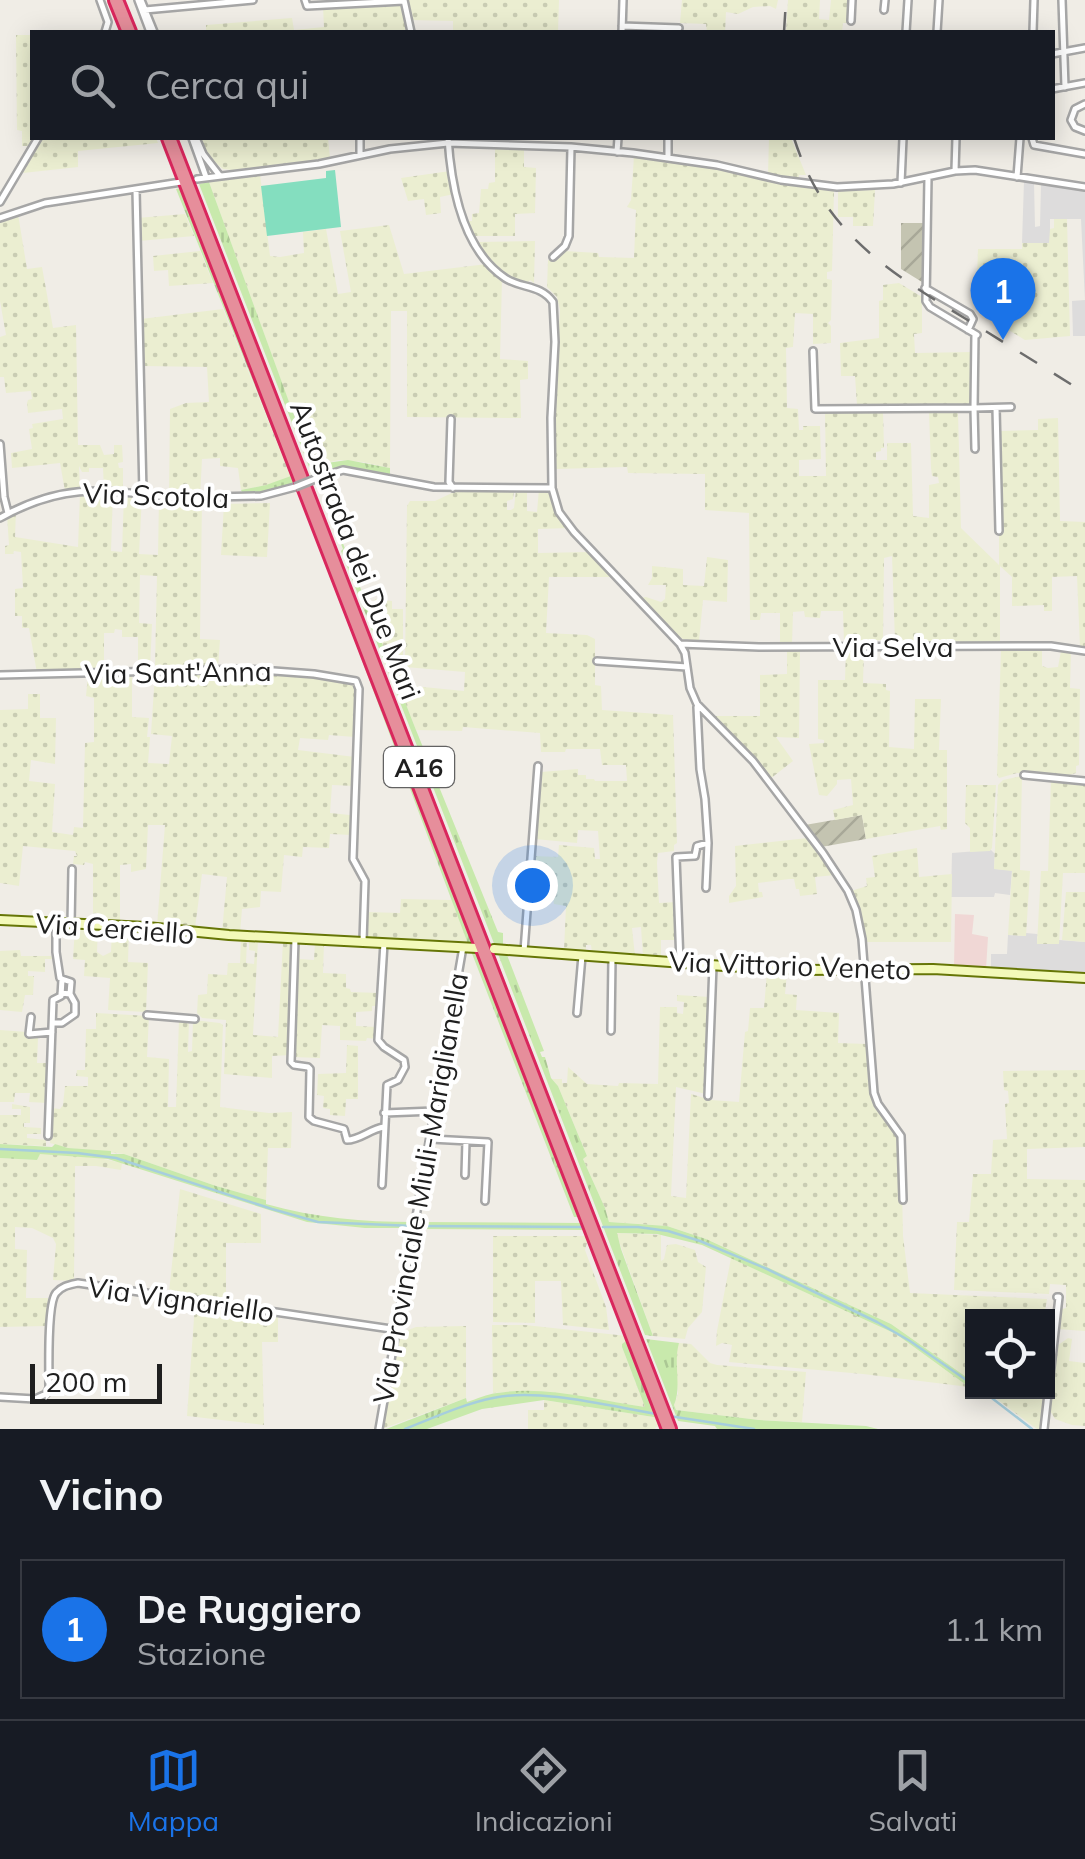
<!DOCTYPE html>
<html lang="it">
<style>
body{margin:0;font-family:Mulish,sans-serif;background:#242831;color:#f1f3f6}
.controls{position:absolute;right:30px;bottom:30px;display:grid;overflow:hidden;border-radius:0px;box-shadow:0 5px 25px #0003}
.controls button{width:90px;height:90px;display:grid;place-items:center;padding:0;border:0;border-bottom:2px solid #363941;background:#171b24;color:#f1f3f6;font:50px sans-serif}
.scale{position:absolute;left:30px;bottom:25px;width:132px;box-sizing:border-box;padding-left:10px;border:5px solid #1f1f1f;border-top:0;font-size:28px;line-height:35px;white-space:nowrap;color:#1f1f1f;-webkit-text-stroke:8px #fff;paint-order:stroke}
.you{position:absolute;left:532px;top:885px;width:35px;height:35px;margin:-25px;border:8px solid #fff;border-radius:50%;background:#1a73e8;box-shadow:0 0 0 15px #1a73e833}
.badge{display:grid;place-items:center;width:65px;height:65px;border-radius:50%;background:#1a73e8;color:#fff;font-size:32px;font-weight:700}
.pin{position:absolute;translate:-50% -82px;filter:drop-shadow(0 2px 5px #0008)}
.pin::after{content:'';position:absolute;top:52px;width:35px;height:30px;background:inherit;clip-path:polygon(0 0,100% 0,50% 100%)}
.list{margin:0;padding:0;list-style:none}
h2{display:flex;justify-content:space-between;align-items:center;height:130px;margin:0;padding:0 40px;font-size:42px}
h2 small{font-size:32px;font-weight:400;color:#9ea1a6}
.list li{display:grid;grid-template-columns:65px 1fr auto;gap:30px;align-items:center;box-sizing:border-box;height:140px;margin:0 20px 20px;padding:0 20px;border:2px solid #363941;border-radius:0px}
.list b{display:block;font-size:38px;white-space:nowrap}
.list p{margin:0;font-size:32px;white-space:nowrap;color:#9ea1a6}
.list em{font-size:32px;font-style:normal;color:#9ea1a6}
.icon{flex:none;width:55px;height:55px;fill:none;stroke:currentColor;stroke-width:2;stroke-linecap:round;stroke-linejoin:round}
.map{position:relative;flex:none;width:1085px;height:1429px;overflow:hidden}
.search{position:absolute;background:#171b24;box-shadow:0 5px 25px #0003;left:30px;right:30px;top:30px;height:110px;display:flex;align-items:center;gap:25px;box-sizing:border-box;padding:0 35px;border-radius:0px;color:#9ea1a6;font-size:38px}
.sheet{height:290px;background:#171b24}
nav{display:flex;justify-content:space-around;align-items:center;box-sizing:border-box;height:140px;border-top:2px solid #363941;background:#171b24;font-size:28px;color:#9ea1a6}
nav a{display:grid;justify-items:center;gap:5px}
nav .on{color:#1a73e8}
.map>svg:first-child{display:block}
</style>
<div class="map">
<svg width="1085" height="1429" viewBox="0 0 1085 1429">
<defs>
<pattern id="construction-furrows" width="10" height="10" patternUnits="userSpaceOnUse" patternTransform="scale(2.5)"><rect width="10" height="10" fill="#c4c4b1"/><path d="M-1 1l2-2M0 10L10 0M9 11l2-2" fill="none" stroke="#a8a898"/></pattern>
<pattern id="farmland-dots" width="8" height="8" patternUnits="userSpaceOnUse" patternTransform="scale(2.5)"><rect width="8" height="8" fill="#ebeed1"/><path d="M2 2h.1M6 6h.1" fill="none" stroke="#c9ccb3" stroke-width="1.8" stroke-linecap="round"/></pattern>
<pattern id="grass-tufts" width="24" height="20" patternUnits="userSpaceOnUse" patternTransform="scale(2.5)"><rect width="24" height="20" fill="#c8e9ac"/><path d="M3 7l-1-3M5 7V3M7 7l1-3M15 17l-1-3M17 17v-4M19 17l1-3" fill="none" stroke="#abc794"/></pattern>
</defs>
<rect width="100%" height="100%" fill="#f0ede6"/>
<path fill="#dddcdc" d="M1024,181L1034,183L1035,227L1040,226L1041,184L1085,190V336H1073L1072,301L1085,300L1081,219H1050V243H1022Z
M991,850L995,854L994,869L1012,870L1010,895L995,893L994,897H951L952,853Z
M1026,933L1037,934V943L1058,944L1059,940L1085,942V975L991,970V954H1007L1008,935L1025,936Z"/>
<path fill="#f0d7d5" d="M955,914L974,915L972,934L988,937L986,969L954,968Z"/>
<path fill="url(#construction-furrows)" d="M901,223H924L922,282L901,269Z
M862,815L866,839L821,847L805,825Z"/>
<path fill="url(#farmland-dots)" d="M407,0H559L558,32H471L453,30V21L410,20Z
M682,0H778L776,9L770,6L753,7L738,14L726,12L725,32H707L706,24L680,23Z
M788,0H820L819,19L829,20L831,0H849V23H843L842,32H786Z
M403,3L408,32H206V25L292,18L294,30L324,27L323,7Z
M16,35H32L34,138L29,146H22V131L17,130Z
M43,138H156L158,143L78,151V167L23,173Z
M200,138H328L330,158L233,170L223,169L208,157Z
M769,138H791L806,175H799L798,180L768,174Z
M495,149H524V167L536,168L535,213L515,214V236H474L467,221H472V214L479,213L481,189H488L489,183L495,182Z
M634,156L712,168L795,186L834,191L832,271L827,272V279L832,280L831,320L828,323L831,326V343L813,344V314L795,313L793,347L786,348L787,408L798,409L799,430H803V426H820L821,459L799,460V476H826L825,412H883L884,448H881V451L876,452V460H887V443H911L913,516L929,518V485L939,483L938,477L932,476L931,468L929,412H958L961,528L999,565V535L1003,533L1001,431L1038,430V419L1058,418L1060,521L1085,522V648L1080,647L1077,576L1052,577V611H1044V605L1012,606V577L1000,566V643H897L895,641L892,556L884,558L883,640L844,642L843,611H821L820,618L805,617L804,611L793,612L792,644H780V613H761L760,620H750L749,513L705,510V474L628,473L627,467L556,469L553,419L560,310L557,297L547,287L548,260L556,259L564,251L598,253L599,257L634,258L636,210L627,207L631,200Z
M450,171L454,194L440,197L441,213L426,215L424,199L408,201L401,178Z
M260,174L270,256L280,257L304,253L303,232L326,229L338,294L351,292L340,231L389,225L404,274L487,264L502,279L500,359L528,361V379L520,380L521,418L407,417V311H391L390,468L363,462L339,460L312,466L209,182Z
M875,190L873,226H853V217H838V191Z
M18,214L27,269L42,267L53,328L76,325L78,445H100L104,455L114,454V445H122L123,462L118,463L119,468H123V490L104,489L103,468H89V472H82L79,466L80,489L65,491L60,463L12,468L11,453L32,449L29,429L33,428L32,424L63,419L62,409L28,413L27,403L28,400L32,399L31,391L6,393L4,377H0V337L6,335L0,301V221Z
M185,214L194,236L139,241L137,218Z
M1054,219H1067L1070,336L1025,340L979,312V308H976L978,249H1022V243H1049L1050,229L1054,228Z
M535,241L534,283L530,280L527,283L522,282L504,275L490,261L477,242Z
M200,251L213,283L169,286L168,270L154,271L153,256Z
M899,283L922,297V333L914,334L915,353L973,352L972,404L969,406L857,405L855,376H841L840,343L879,338V301L883,300V285Z
M223,309L291,477L266,485L241,490L238,468L220,466V458L202,459L200,498L169,496L170,409L186,403L209,402L207,367L143,366L141,319Z
M539,489L550,491L558,514L569,528L538,529V553L590,552L612,575L609,577H549L546,633L587,635L595,639V685L601,686L602,710L673,715L677,843L674,845V851L658,853L657,863L659,903L677,902L678,940H661V958L643,957L641,927L632,928L635,956L592,953L591,945H586V952L564,950L566,906L554,904L552,890H548V887L531,886L533,856L558,857L559,845L594,848L595,859H600L598,831L578,830L577,843L535,839L541,772L578,769V775H586V779H594L595,781H627L626,765H602L600,749H566L565,752H541L540,733L463,727L462,731L416,730L374,625L375,599L392,601V609H403V685L464,691L465,672L405,667L407,506L410,501H435L456,491L514,490L513,499L507,501V510H511L514,508L516,490H527V511L537,512Z
M113,492L111,551L122,552L124,494L142,496L139,554L158,555L159,498L202,502L200,639L220,640L218,667L161,669L155,666L157,576L140,575L139,623L152,624L150,669H138V637H122V630L115,629L114,633H104V670L37,673L29,628H22V616H15V589L23,588L21,552L14,551L13,554H5V546L9,545L7,515L16,510L15,537L78,547L80,494Z
M270,503L267,557L221,555L224,504Z
M707,557L728,560L727,602L703,600L699,641L683,639L673,633L641,598L646,597L661,602L665,599L666,585H648L652,578V566L683,569V585L704,586Z
M787,649L800,651L799,738L776,737L793,761L770,779L760,766V762L757,763L713,716H760V675L787,674Z
M846,649H864L863,683L886,684V690L890,691L889,747L914,749L915,699H941L939,750H947V829L941,830L940,826L866,839L862,815L835,820L833,810L853,805L851,779L837,780V784L827,796L819,795L809,744L824,743V740L818,739V680H845Z
M1001,649L1042,650V666L1048,668L1058,667L1061,651H1071L1070,688L1080,689L1079,765L1076,766V773L1062,777L1017,773L999,778L997,775Z
M219,671L314,676L354,682L357,688L355,737L329,735L328,740L300,738L298,750L355,757L354,786L332,785L330,813L350,815L352,820V835L330,834L329,848L303,847L302,857L284,855L281,892L261,891L260,907L242,909L240,933L222,932L227,877L202,874L195,928L193,929L157,926L165,825H148L146,869L131,872V864L120,865V923H93V864L85,862L84,865L73,864L74,856H77L75,851L23,846L19,886L0,883V710L28,709V694H40V718H56L55,764L31,760L29,781L55,784L52,832L73,835L74,827L83,828L85,743L94,742V698L86,696L88,675L132,673V717L149,718L147,737H150L148,763L169,764L172,736L151,734L155,673Z
M1022,776L1020,870L1030,871L1026,936L1008,935L1012,871L994,869L998,785L1003,780Z
M1051,779L1085,782V873H1063L1059,944H1037L1041,871H1048Z
M966,785H996L992,848L990,851L970,852V828L965,823Z
M808,838L835,875L815,877L817,894L800,896L799,889H796L794,879H789L758,883L759,892H762L763,897L729,903V896L736,886L735,846Z
M917,848L919,877L952,874L951,942H865L851,891L867,886L866,878L875,877L872,856Z
M1066,892H1085V942L1062,940Z
M401,899L452,900L468,944L366,938V912L400,913Z
M75,926L98,927L97,952L103,956L111,952L112,928L129,929L128,962L148,963L146,1012L108,1010L110,978L84,976L85,960L73,959Z
M241,939H247L246,963L254,964L255,951L249,950V939L258,940L253,1035L278,1037L283,941H294L291,1055L272,1056V1078L224,1074L226,1020L202,1018L197,1013L198,995L207,994L208,974L227,975L228,963H240Z
M315,943H324L323,973L346,974V988L350,989L351,992L379,993L378,1006H372V1011L356,1012V1026L377,1027V1039L367,1038L366,1041L340,1040V1026L322,1025L320,1058L293,1057L296,945H300V959L314,960Z
M20,950L21,956H51L52,959H45V972L28,971V976H34L33,995H25L22,1012L0,1010V951Z
M767,972L787,973L785,994L797,995L796,1010L839,1013L838,1043L867,1044L872,1090L901,1140L903,1236L910,1293L1047,1299L1045,1311L1055,1313L1048,1376V1316H972V1381L891,1324L706,1239L667,1226L609,1222L605,1208L583,1159L587,1156L558,1086L552,1079H562V1083H567L568,1067L587,1084L618,1086L619,1083L658,1084L660,1007H677V1013L683,1014L684,1002L677,1001V995L710,997L706,1094L676,1087L671,1196L686,1198L691,1094L711,1100L739,1102L745,1032L748,1031L750,1008H764Z
M96,1013L149,1016L147,1057L169,1059L168,1107H176L179,1020H189L188,1052L192,1051L193,1020L220,1023L223,1025L220,1107L269,1113L292,1112L291,1148H268L266,1200L216,1186L124,1154L68,1148L50,1143L51,1108L60,1109L63,1105L65,1086H88V1077L76,1076L77,1070H85L86,1029H96Z
M0,1030L27,1032L28,1035L38,1038L37,1063H50L48,1103L29,1102L30,1093H15L14,1102H0Z
M347,1045L358,1046V1099H346L345,1116L330,1115V1109L323,1108L324,1096L317,1095L318,1074L346,1073Z
M1085,1070V1147L1027,1149V1179L1085,1180V1331L1056,1329L1059,1310L1066,1308V1285L1050,1284L1049,1294L954,1290L957,1222H969L973,1174H991L993,1140L1007,1139L1005,1104L1009,1103L1008,1091L1004,1090L1003,1071Z
M12,1104L30,1107V1123H24V1127L41,1128V1134H27V1138L46,1140V1146L0,1144V1115H21V1109H12Z
M40,1153L99,1158L122,1163L121,1170L96,1166H75L74,1281L53,1280L56,1244L53,1238L32,1228L15,1227V1249L27,1250L26,1298H48L47,1326L0,1327V1158L37,1160Z
M180,1189L261,1214V1243H226V1301L169,1292Z
M616,1233L661,1235V1261L664,1259L667,1245L676,1244L695,1250L698,1262L706,1267L702,1312L688,1328L685,1339L653,1336Z
M493,1236H589L585,1250L606,1307L609,1330L563,1325L561,1281H535V1323L493,1322Z
M731,1258L896,1334L969,1387L863,1374L729,1362L732,1345L722,1343L716,1346L717,1331Z
M195,1304L278,1316V1342H262L264,1425L187,1416Z
M492,1325H525L627,1336L629,1339L622,1347L645,1407L553,1393L520,1391L493,1393Z
M466,1326V1398L382,1429L400,1333L416,1327Z
M1068,1338L1072,1339L1069,1361L1085,1363V1426L1072,1425L1055,1419L1049,1409L1054,1348Z
M679,1343L691,1344L710,1363L717,1365L806,1372L802,1422L759,1420L676,1410L674,1405L678,1394L676,1374V1350Z
M987,1392H1046L1043,1429H1037Z
M544,1400L660,1418L663,1426L656,1427L655,1429H528V1410H544Z"/>
<path fill="url(#grass-tufts)" d="M209,182L312,465L348,460L390,468V476L341,469L313,477L199,184Z
M184,187L307,506C308,518 313,534 322,544L477,945L468,944L296,484L262,494H243L241,490L266,485L291,476L176,189Z
M326,500L416,730L498,932L503,933V946H495L341,551L343,549L327,507L323,501Z
M471,951H480L582,1217H574Z
M498,954L507,955L544,1051L540,1052L542,1057H545L551,1078L558,1086L587,1156L583,1159L605,1208L609,1222L667,1226L706,1239L891,1324L972,1381V1387H969L896,1334L702,1245L657,1234L617,1233L621,1249L653,1336L645,1335Z
M0,1144L52,1147L55,1144L68,1148L111,1151V1154H124L216,1186L266,1200V1204C315,1218 364,1222 413,1222L410,1228H365L307,1222L108,1159L40,1154L37,1160L0,1158Z
M419,1222L584,1223L587,1230L418,1229Z
M629,1339L660,1418L544,1400L482,1409L427,1429H386L466,1398L467,1402C477,1399 487,1394 497,1393C545,1385 597,1400 645,1407L622,1347V1344Z
M646,1339L679,1343C673,1363 682,1387 674,1405L676,1410L759,1420L866,1426L878,1429H717L715,1426L678,1421Z"/>
<path fill="#84debf" d="M335,170L341,227L267,236L261,186L326,178V171Z"/>
<g fill="none" stroke-linecap="round" stroke-linejoin="round">
<path stroke="#a6cedd" stroke-width="2.5" d="M0,1149L77,1153L116,1158L272,1209L318,1222L413,1226
M419,1226L583,1227
M603,1227H638L668,1231L700,1241L767,1269L877,1322L910,1341L972,1384
M984,1392L1032,1429
M669,1416L754,1429
M405,1429C433,1418 463,1404 493,1398C539,1388 609,1406 656,1414"/>
<defs>
<path id="street" d="M100,0L108,22L105,32
M138,0L150,32
M141,0L154,32
M305,0L307,6L404,1
M404,0L411,32
M1062,0L1065,87
M145,10L253,0
M884,10L885,0
M851,21L852,0
M622,26L679,28
M622,32L623,0
M906,32L908,0
M937,32L939,0
M1033,32L1034,0
M1052,54L1085,48
M1052,89L1085,83
M1085,104L1075,109L1071,120L1075,127L1085,131
M192,138L206,177
M196,138L203,154L220,176
M360,138V154
M448,138C451,185 462,249 505,278C522,289 540,284 553,302L555,342L551,418L552,488L559,512L574,532L680,644L685,653L690,688L697,704L753,761L823,853L848,891L856,910L862,939L874,1093L878,1104L901,1136L903,1200
M1032,138L1034,145L1085,154
M617,152L618,138
M668,157V138
M955,171L956,138
M928,177L926,301L930,307L977,335
M1017,177L1020,138
M197,179L319,164L390,149L448,143L571,147L633,153L717,165L781,180L837,187L893,184L955,171L975,170L1085,187
M901,183L903,138
M136,190L143,493
M0,202L38,138
M0,218L45,203L181,182
M553,257L565,246L569,236L571,147
M925,288L970,314L973,319L968,330
M813,351L815,409L974,408L975,334
M996,408L999,531
M451,419L449,482L453,488
M0,444L4,497L8,513
M975,449L974,408L1011,407
M315,479L343,470L434,487L552,488
M0,518C75,476 119,494 198,500L213,497L261,496L295,487
M680,644L759,647L1051,646L1085,651
M597,661L687,667
M0,675L247,669L314,674L356,681L359,689L353,859L365,881L363,941
M697,707L700,769L705,799L708,843L706,888
M1024,775L1085,781
M71,924L72,869
M295,939L291,1062L294,1065L308,1067L310,1069L309,1117L314,1121L344,1129L347,1140C360,1140 370,1129 384,1127
M524,951L538,766
M680,963L676,857L695,856L697,846L708,843
M61,993L70,994L71,982L62,979
M577,1013L582,956
M147,1015L195,1019
M31,1017L29,1034L52,1032
M53,1023H62L75,1014V1003L70,994
M611,1031L612,958
M708,1096L713,965
M384,1113L435,1111
M48,1136L53,1000L61,996L62,979L60,978L56,952V923
M431,1139L488,1142L485,1201
M465,1175L466,1141
M382,1185L387,1085L398,1080L405,1067L404,1060L384,1047L378,1040L384,943
M0,1397L35,1399L46,1394L49,1388C49,1370 47,1304 56,1293C62,1286 69,1285 78,1283L398,1330
M379,1429L463,947
M1044,1429L1059,1297H1057"/>
<path id="secondary" d="M0,920L147,927L229,935L477,948
M494,949L724,966L802,970L933,969L1085,978"/>
<path id="highway" d="M116,0L129,32
M169,138L669,1429"/>
</defs>
<use href="#street" stroke="#a6a6a6" stroke-width="10"/>
<use href="#secondary" stroke="#667606" stroke-width="12"/>
<use href="#highway" stroke="#d9275d" stroke-width="18"/>
<use href="#street" stroke="#fff" stroke-width="5"/>
<use href="#secondary" stroke="#f3f9ba" stroke-width="8"/>
<use href="#highway" stroke="#e68e9b" stroke-width="12"/>
<path stroke="#6d6d6d" stroke-width="2.5" stroke-dasharray="20 20" stroke-linecap="butt" d="M784,32L786,0
M794,138C824,232 886,270 966,319C1005,343 1045,368 1085,393"/>
<defs>
<path id="street-bridge" d="M295,487L315,479"/>
</defs>
<use href="#street-bridge" stroke="#a6a6a6" stroke-width="10" stroke-linecap="butt"/>
<use href="#street-bridge" stroke="#fff" stroke-width="5"/>
</g>
<g text-anchor="middle" dominant-baseline="central" stroke-width="8" stroke-linejoin="round" paint-order="stroke">
<rect fill="#fff" stroke="#626262" stroke-width="2.5" x="384" y="747" width="70" height="40" rx="8"/>
<g font-size="25" font-weight="bold" fill="#1f1f1f">
<text x="419" y="767">A16</text>
</g>
<g font-size="28" fill="#1f1f1f" stroke="#fff">
<text transform="translate(156 495) rotate(2)">Via Scotola</text>
<text transform="translate(356 550) rotate(69)">Autostrada dei Due Mari</text>
<text x="893" y="646">Via Selva</text>
<text transform="translate(178 672) rotate(-1)">Via Sant'Anna</text>
<text transform="translate(115 928) rotate(4)">Via Cerciello</text>
<text transform="translate(790 965) rotate(2)">Via Vittorio Veneto</text>
<text transform="translate(420 1188) rotate(-80)">Via Provinciale Miuli-Mariglianella</text>
<text transform="translate(181 1299) rotate(8)">Via Vignariello</text>
</g>
</g>
</svg>
<div class="controls">
<button><svg class="icon" aria-label="locate" viewBox="0 0 24 24"><circle cx="12" cy="12" r="6"/><path d="M12 2v4M12 18v4M2 12h4M18 12h4"/></svg></button>
</div>
<div class="scale">200 m</div>
<div class="you"></div>
<div class="pin badge" style="left:1003px;top:340px">1</div>
<div class="search"><svg class="icon" aria-label="search" viewBox="0 0 24 24"><circle cx="10" cy="10" r="6"/><path d="M15 15l6 6"/></svg>Cerca qui</div>
</div>
<section class="sheet">
<h2>Vicino<small></small></h2>
<ul class="list">
<li><span class="badge">1</span><div><b>De Ruggiero</b><p>Stazione</p></div><em>1.1 km</em></li>
</ul>
</section>
<nav>
<a class="on"><svg class="icon" aria-label="map" viewBox="0 0 24 24"><path d="M3 6l6-2 6 2 6-2v14l-6 2-6-2-6 2zM9 4v14M15 6v14"/></svg>Mappa</a>
<a><svg class="icon" aria-label="directions" viewBox="0 0 24 24"><path d="M12 3l9 9-9 9-9-9zM9 14v-3h6M13 9l2 2-2 2"/></svg>Indicazioni</a>
<a><svg class="icon" aria-label="saved" viewBox="0 0 24 24"><path d="M7 4h10v16l-5-4-5 4z"/></svg>Salvati</a>
</nav>
